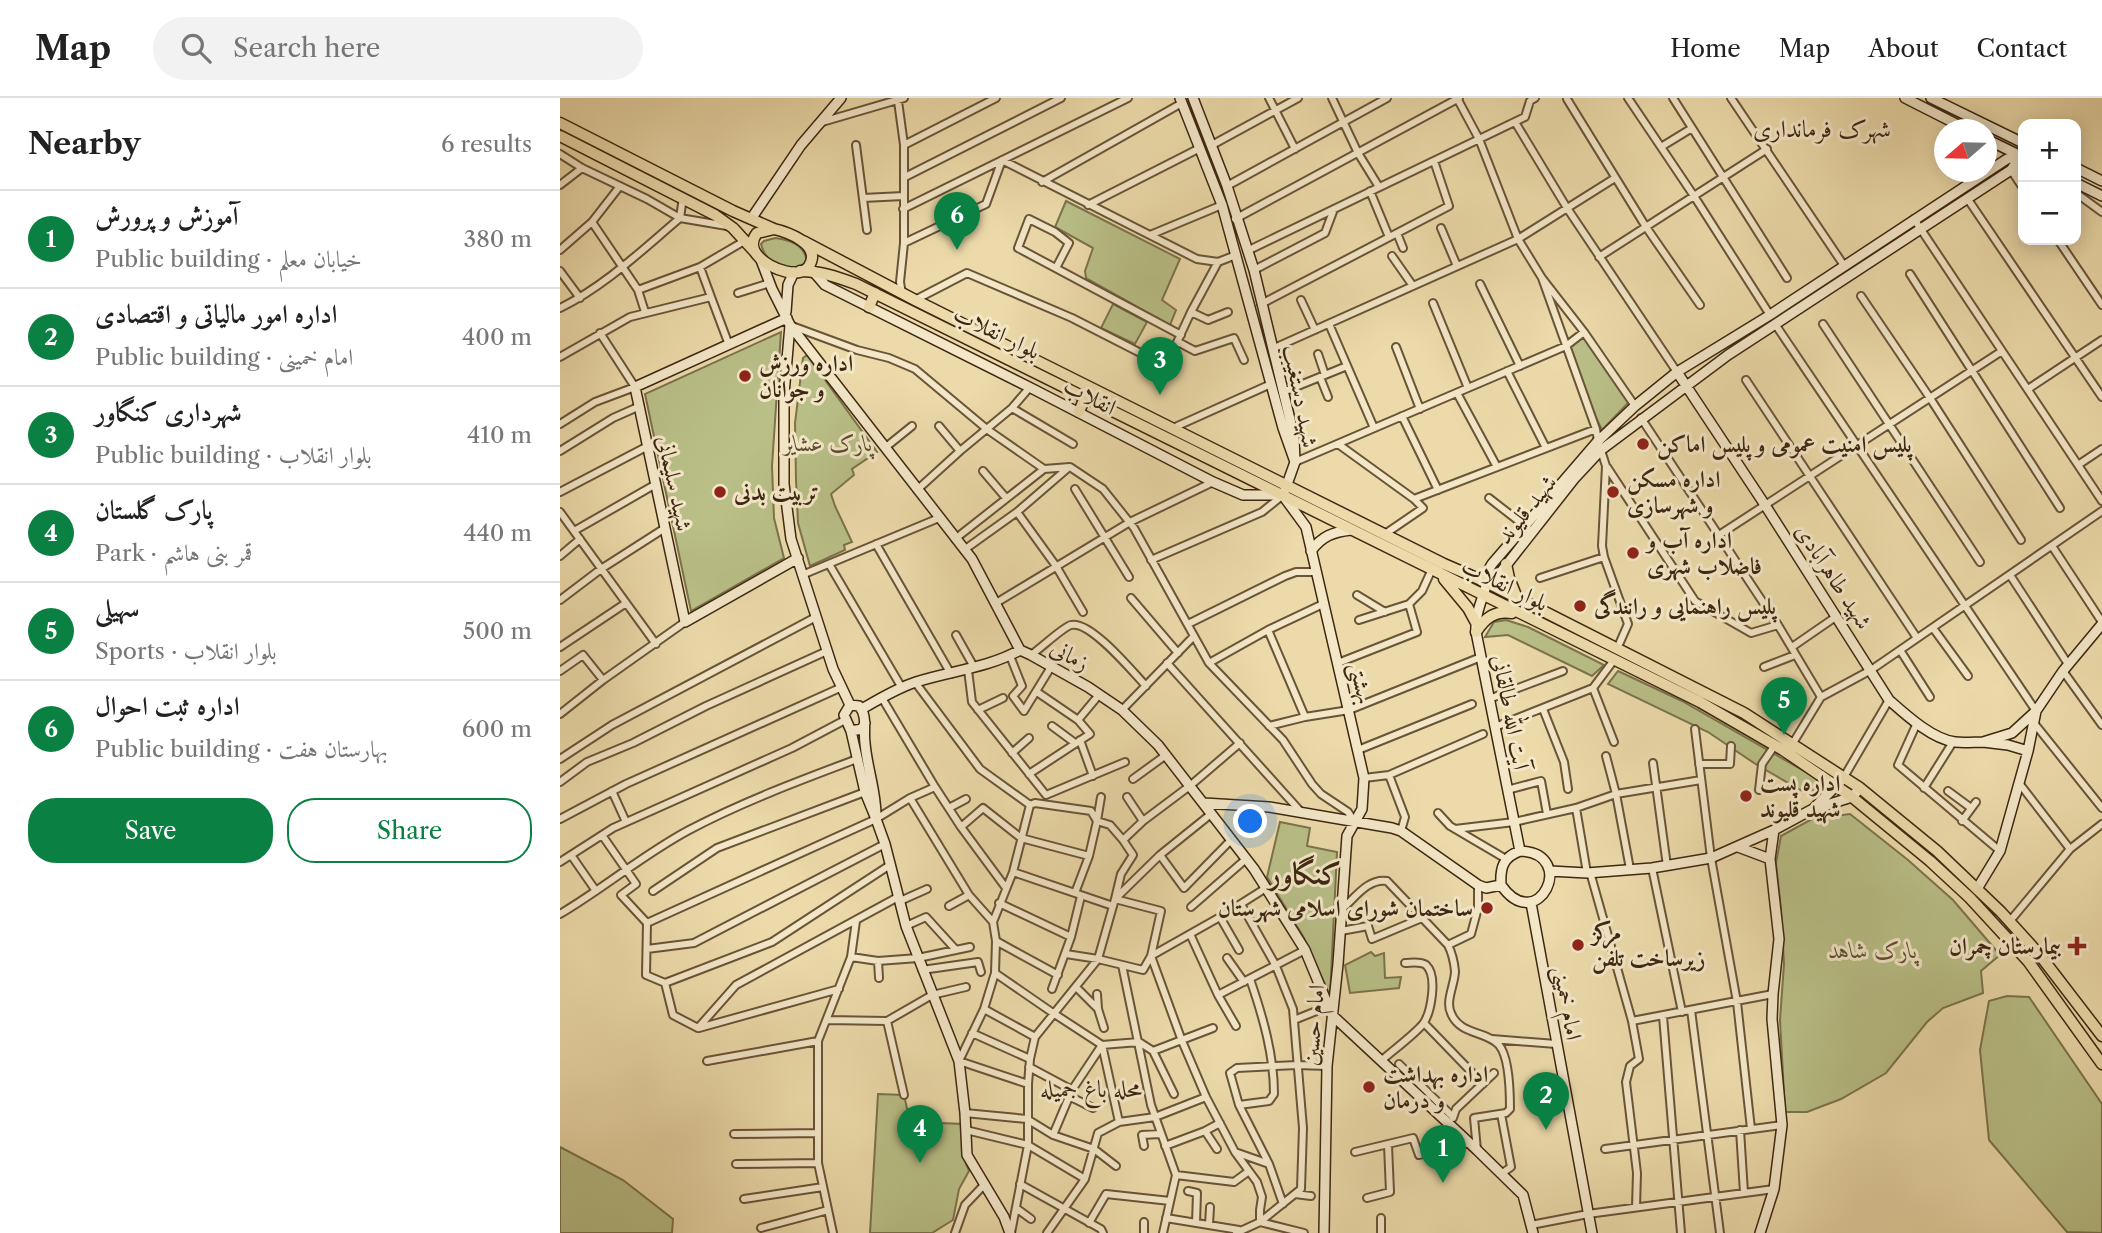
<!DOCTYPE html>
<meta charset="utf-8">
<style>
body{margin:0;font-family:"Libre Caslon Text",Amiri,serif;background:#f2f2f2;color:#222}
.controls{position:absolute;right:21px;top:21px;display:grid;overflow:hidden;border-radius:14px;box-shadow:0 4px 18px #0003}
.controls button{width:63px;height:63px;display:grid;place-items:center;padding:0;border:0;border-bottom:2px solid #e0e0e0;background:#fff;color:#222;font:35px sans-serif}
.compass{position:absolute;left:1374px;top:21px;width:63px;height:63px;border-radius:50%;background:#fff;box-shadow:0 4px 18px #0003;rotate:250deg}
.you{position:absolute;left:691px;top:724px;width:24px;height:24px;margin:-18px;border:5px solid #fff;border-radius:50%;background:#1a73e8;box-shadow:0 0 0 10px #1a73e833}
.badge{display:grid;place-items:center;width:46px;height:46px;border-radius:50%;background:#0b8043;color:#fff;font-size:23px;font-weight:700}
.pin{position:absolute;translate:-50% -58px;filter:drop-shadow(0 2px 4px #0008)}
.pin::after{content:'';position:absolute;top:37px;width:24px;height:21px;background:inherit;clip-path:polygon(0 0,100% 0,50% 100%)}
.list{margin:0;padding:0;list-style:none}
h2{display:flex;justify-content:space-between;align-items:center;height:91px;margin:0;padding:0 28px;font-size:30px}
h2 small{font-size:23px;font-weight:400;color:#767676}
.list li{display:grid;grid-template-columns:46px 1fr auto;gap:21px;align-items:center;box-sizing:border-box;height:98px;padding:0 28px;border-top:2px solid #e0e0e0}
.list b{display:block;font-size:26px;white-space:nowrap}
.list p{margin:0;font-size:23px;white-space:nowrap;color:#767676}
.list em{font-size:23px;font-style:normal;color:#767676}
.actions{display:flex;gap:14px;padding:21px 28px}
.actions a{flex:1;padding:16px 0;border:2px solid #0b8043;border-radius:28px;text-align:center;font-size:24px;color:#0b8043}
.actions .main{background:#0b8043;color:#fff}
.icon{flex:none;width:38px;height:38px;fill:none;stroke:currentColor;stroke-width:2;stroke-linecap:round;stroke-linejoin:round}
.map{position:relative;flex:none;width:1542px;height:1135px;overflow:hidden}
header{display:flex;align-items:center;gap:42px;box-sizing:border-box;height:98px;padding:0 35px;background:#fff;border-bottom:2px solid #e0e0e0}
header strong{font-size:33px}
nav{display:flex;gap:38px;margin-inline-start:auto;font-size:24px}
.search{width:490px;height:63px;background:#f2f2f2;display:flex;align-items:center;gap:18px;box-sizing:border-box;padding:0 24px;border-radius:38px;color:#767676;font-size:26px}
main{display:flex}
aside{flex:1;background:#fff}
.map>svg:first-child{display:block}
</style>
<header>
<strong>Map</strong>
<div class="search"><svg class="icon" aria-label="search" viewBox="0 0 24 24"><circle cx="10" cy="10" r="6"/><path d="M15 15l6 6"/></svg>Search here</div>
<nav><a>Home</a><a>Map</a><a>About</a><a>Contact</a></nav>
</header>
<main>
<aside>
<h2>Nearby<small>6 results</small></h2>
<ul class="list">
<li><span class="badge">1</span><div><b>آموزش و پرورش</b><p>Public building · خیابان معلم</p></div><em>380 m</em></li>
<li><span class="badge">2</span><div><b>اداره امور مالیاتی و اقتصادی</b><p>Public building · امام خمینی</p></div><em>400 m</em></li>
<li><span class="badge">3</span><div><b>شهرداری کنگاور</b><p>Public building · بلوار انقلاب</p></div><em>410 m</em></li>
<li><span class="badge">4</span><div><b>پارک گلستان</b><p>Park · قمر بنی هاشم</p></div><em>440 m</em></li>
<li><span class="badge">5</span><div><b>سهیلی</b><p>Sports · بلوار انقلاب</p></div><em>500 m</em></li>
<li><span class="badge">6</span><div><b>اداره ثبت احوال</b><p>Public building · بهارستان هفت</p></div><em>600 m</em></li>
</ul>
<div class="actions"><a class="main">Save</a><a>Share</a></div>
</aside>
<div class="map">
<svg width="1542" height="1135" viewBox="0 0 1542 1135">
<rect width="100%" height="100%" fill="#ecdaaa"/>
<filter id="stains"><feTurbulence type="fractalNoise" baseFrequency=".00286" numOctaves="4"/><feColorMatrix values="0 0 0 0 .2 0 0 0 0 .09 0 0 0 0 .02 0 0 0 .5 -.17"/></filter>
<radialGradient id="worn" r=".72"><stop offset=".6" stop-color="#630" stop-opacity="0"/><stop offset="1" stop-color="#630" stop-opacity=".3"/></radialGradient>
<path fill="#b9bf87" stroke="#7b734c" stroke-width="2" d="M506,103L620,161L602,202L616,212L610,227L526,180L525,173L533,150L495,129Z
M215,140C231,142 245,147 247,164C231,178 205,166 201,146L204,143Z
M553,206L587,224L575,246L541,230Z
M221,234L212,368L214,420L224,460L131,513L85,296Z
M1024,238L1069,304L1042,332L1034,316L1010,249Z
M247,257L317,354L292,371L294,377L271,396L275,408L292,444L284,447L285,452L250,468L238,425L236,382L235,325L243,260Z
M946,522L968,529L1044,567L1032,578L948,537L925,539L934,524Z
M1058,573L1122,603L1258,681L1251,698L1197,667L1148,634L1048,586Z
M1290,716L1348,762L1393,802L1440,857L1421,873L1423,895L1383,910L1367,924L1326,975L1281,1001L1247,1014H1225L1220,922L1224,866L1221,811L1216,765L1221,738L1252,721Z
M720,724L750,730L747,748L777,754L770,898L744,840L707,779Z
M811,854L815,858L824,855L825,880L841,879L839,890L790,895L785,867Z
M1447,898L1469,899L1542,1006V1135L1507,1134L1429,1042L1420,952L1429,903Z
M318,996L344,997L350,1024L405,1026L403,1058L409,1073L399,1091L393,1122L372,1135H310Z
M0,1049L63,1082L113,1121L112,1135H0Z"/>
<g fill="none" stroke-linecap="round" stroke-linejoin="round">
<defs>
<path id="street" d="M709,0L735,51
M772,0L798,55L819,89
M897,0L919,41L958,141L982,180L1024,234L1075,308
M1068,0L1134,98L1210,217
M1113,0L1227,180
M1171,0L1285,169
M1007,1L1086,129L1140,207
M338,3L344,47V145L340,184L342,196
M262,24L344,0
M955,24L1007,110L1117,274
M296,47L307,132
M344,47L436,0
M652,47L738,0
M1101,49L1132,30
M0,56L22,70L87,101L120,120L167,128
M1451,72L1463,90
M1451,72L1463,74
M345,79L501,0
M482,84L622,5
M0,87L22,70
M667,88L827,0
M810,93L829,139
M1516,95L1542,114
M303,100L343,98
M1407,100L1542,299
M528,107L640,50
M343,111L568,0
M675,121L899,0
M1354,121L1542,403
M32,124L78,192L140,169L186,142
M881,130L897,168
M837,135L843,150
M590,137L662,107
M1498,142L1542,207
M344,145L426,106L442,62L637,161L658,164L676,157
M0,152L32,124L60,88
M687,153L965,19L970,3L975,0
M832,158L853,188
M1039,159L1207,51
M140,169L151,199
M496,170L509,145L495,134L469,121L458,150L621,237
M694,172L765,135L774,111
M0,173L20,200
M1350,176L1500,410
M982,180L1036,331L1038,343L1046,368L1042,448L1044,459L1068,526L1057,551
M920,186L960,268
M78,192L85,214
M178,195L210,185
M1301,198L1370,300L1461,442
M355,202L407,175L512,220L606,268L631,214L658,164
M741,202L755,232
M873,205L908,290
M701,206L889,108L874,63
M0,210C45,188 82,152 120,120L123,99
M631,214L648,222L668,214
M769,226L814,330
M1215,226L1476,613
M1263,226L1420,464
M232,228L297,252L329,260L355,271L428,332L484,371L510,369L543,391L574,430L649,565L723,642L752,686L761,696L788,714L794,723
M618,244L635,253L674,240L684,262
M836,249L860,311
M712,251L958,141L1055,80
M758,256L765,277
M0,259L70,219L151,199L169,247
M947,273L986,350
M760,279L768,299
M1186,282L1357,540
M1468,291L1542,242
M723,294L787,268
M897,295L937,369
M452,310L513,346
M842,318L878,392
M1081,320L1218,527L1261,599
M0,326L35,304L75,289L40,235
M379,328L400,353
M613,330L711,286
M778,346L854,401L863,410L825,436
M326,349L352,328
M0,353L53,320L80,308
M735,364L1006,248L1024,234
M1518,367L1542,351
M1047,369L1135,503L1191,535L1218,527
M423,373L446,400
M515,391L569,479
M357,392L400,353L452,310L470,289
M0,394L88,348
M929,400L965,428
M854,401L1036,331
M0,414L96,546
M457,414L496,468L523,514
M14,433L96,386
M1159,437L1442,253
M395,441L484,371
M316,446L391,576
M1492,448L1542,524
M404,452L457,414L508,370
M0,458L20,441
M591,462L702,414L723,397
M269,466L342,590
M242,477L379,420
M1450,477L1508,566
M980,480L1044,459
M797,497L825,514
M571,500L618,555
M0,502L41,471L105,430
M436,505L570,424L653,384
M799,522L849,506L862,493L872,471
M628,526L725,478L736,474H755
M1373,530L1408,578
M708,532L745,619
M396,537L414,569
M0,549L66,505
M1232,549L1277,518
M1340,552L1370,599
M471,557C480,551 503,529 511,527C530,522 572,573 586,588
M450,558L462,588L453,598L464,613L491,569
M607,565L741,714
M649,565L708,532L763,506
M778,565L857,534L849,506
M1204,569L1235,557
M408,572L412,604L486,697L565,664
M0,573L23,557L43,582
M1503,573L1542,627
M355,584L420,671L470,707L453,774L433,824L436,843L435,875L424,911L399,963L468,986
M1033,590L1054,644
M477,594L518,622
M322,600L375,689L401,729L446,790
M929,601L1003,573
M983,611L1004,664L1008,691
M418,612L443,600
M562,612L634,538
M0,616L43,582L125,524
M1357,625L1338,667L1440,753
M1474,625L1542,710
M492,628L515,645
M709,628L745,619L789,612L921,559
M935,629L1033,590L1054,562
M1135,631L1151,760L1177,904L1191,1031
M520,642L533,678
M1233,645L1261,599L1311,572L1542,413
M798,652L912,606
M452,655L469,640
M1046,658L1056,696L1070,771
M0,661L52,627L256,519
M1093,665L1107,768
M1139,666H1170L1171,648
M469,676L530,636L518,622L538,598
M829,677L845,719L841,733
M1284,679L1329,602
M804,680L829,677L923,636
M573,681L606,657
M0,684L27,664L73,645L146,608L267,553
M1459,685L1510,751
M1364,690L1393,644
M947,692L981,683L987,716
M1199,692L1202,666L1215,647
M52,693L66,724
M1388,693L1411,710
M541,699L537,723L550,727L563,742L583,723L631,687L680,645
M567,699L583,723
M350,700L375,689
M470,707L475,705L531,713L537,723L529,758L515,795
M389,710L406,701
M1016,710L1027,775
M878,715L890,728L946,761
M0,721L66,686L282,589
M1402,723L1416,704
M401,729L423,710L461,740L529,758
M895,731L954,724L1016,710L1056,696L1141,682
M42,737L76,786L61,797L87,825
M563,742L573,757L561,776L555,801L601,813L591,858L622,943L646,999L675,1054L697,1084L702,1099L700,1112V1124L744,1135
M11,757L36,793
M600,757L624,790L671,742
M0,764L53,730L232,650L285,622
M1092,770L1122,914
M453,774L553,808
M1030,774L1072,923L1079,961L1070,968L1066,984L1077,1075L1076,1109
M93,793L157,750L305,694
M340,803L367,791
M439,805L511,839
M389,808L409,797
M631,809L686,761
M782,811C795,800 808,780 827,783L888,847C892,855 894,863 895,873C895,886 885,903 891,915C899,937 927,933 939,947C949,959 950,995 950,1011L946,1015L914,1020L917,1052
M0,816C44,790 84,756 129,732C182,704 241,682 297,661
M660,819L679,852
M1450,823L1510,751L1542,726
M87,825L316,721L350,700L409,797L433,824
M87,825L86,877L105,885L113,917L138,930
M346,828L366,819L396,852
M781,833L808,828L812,841L862,820
M630,836L658,897L676,928
M436,843L498,877
M888,847L911,836L918,810V787
M87,851L134,845L325,746
M506,856L538,861L583,872L591,858L660,819L706,790
M291,859L318,863L358,860L410,849
M667,860L684,884
M318,863L319,880
M562,867L591,1007L616,1077L603,1135
M362,872L418,864L421,874
M435,875L493,915L542,947L559,1024
M105,885L212,844L330,767
M516,889L537,910
M492,891L511,839L521,798
M537,896L538,911L544,930
M658,897L745,852
M424,911L475,939
M1131,912L1160,1135
M1103,918L1121,1135
M267,922L327,923L372,897L406,889
M734,922L769,908
M327,923L344,997
M1072,923L1213,896
M864,925L923,986
M138,930L176,887L338,799
M139,930L279,891
M412,935L470,961
M932,941L996,946
M593,953L614,996
M147,963L258,943
M821,963C832,953 854,937 863,926C871,915 878,878 866,867C860,863 851,865 845,865
M839,966L893,1019
M469,969L512,992
M509,998L533,1010
M679,1007L709,1003L714,996C714,957 703,919 690,881
M405,1015L467,1021L493,1037L534,1051L556,1068
M893,1020L896,1011L934,975
M406,1032L468,1047L525,1081
M1180,1032L1184,1095
M645,1033L657,1051
M174,1036L258,1035
M493,1037L512,992L542,947L579,944L593,953L653,930
M584,1048L582,1037L600,1036
M605,1048L645,1033L660,1025
M1045,1051L1222,1027
M675,1054L709,1066
M795,1054L853,1040L859,1057L909,1045
M176,1066L258,1065
M941,1076L951,1069L941,1016
M616,1077L674,1084L689,1073
M460,1086L541,1131L543,1135
M628,1093L637,1095L636,1125
M735,1096L751,1098
M807,1100L830,1094L828,1047
M184,1101L263,1089
M723,1106L709,1066L679,1007L670,975L677,970L737,967L767,968
M456,1110L471,1121
M606,1120L679,1132
M821,1120V1135
M529,1125L546,1096L610,1103
M649,1127L650,1109
M971,1127L1028,1116L1214,1091
M201,1130L268,1112
M273,1135L258,1065V943L291,859L296,823
M395,1135L405,1107L424,1087
M451,1135L468,1047V986L470,961L475,939L538,861L555,801L600,757L651,716
M487,1135L525,1081L538,1035L559,1024L595,1019L646,999
M584,1135V1124
M676,1135L700,1124L741,1091L743,1030L733,911L716,868L681,806"/>
<path id="secondary" d="M620,0L662,107L723,330L735,364L734,338L694,172L667,88L633,0
M1345,0L1408,32
M1371,0L1463,45
M1426,41L1463,59
M1516,70L1542,83
M1516,85L1542,98
M191,121L241,47L281,0
M201,162L212,191L230,227L412,461L460,552L471,557L528,589L562,612L598,647L694,771L745,852L772,917L917,1052L963,1097L973,1135
M253,173L265,187L475,292L653,384L683,397H721
M226,214L228,187L234,174
M227,220L75,289L125,524L238,460
M230,227L224,296V386L231,441L273,571L290,607
M1117,274L1205,407L1329,602C1346,617 1372,641 1395,644C1404,645 1414,644 1423,644
M725,392L735,364
M724,399L746,429L804,680L802,711L787,738L778,866L767,968L764,1135
M751,453C762,438 773,434 791,432
M928,485L937,479L1014,381L1041,352L1168,257L1451,72L1462,56
M302,611C319,601 337,590 356,584C390,573 428,570 460,552
M291,633L305,694L316,721C317,695 307,671 305,645C303,632 308,618 299,608L290,607L284,617L291,633L302,631L305,625
M1468,653L1448,647L1423,644L1452,635L1476,613
M644,705L709,709L832,730L841,733L918,787L926,790L941,787
M1253,711L1280,684
M316,721L325,746L346,828L399,963L405,1015L407,1057L444,1119L450,1135
M1178,749L1210,761
M960,753L916,534C915,516 921,505 926,488C929,480 926,474 932,466L1038,343L1075,308L1117,274L1210,217L1447,61L1460,57
M960,753C1019,755 978,840 941,787C940,770 943,759 960,753Z
M990,773L1027,775L1092,770L1151,760L1214,732L1251,712L1292,699L1300,690
M1417,791L1440,753L1468,653L1476,613L1503,573L1542,526
M971,805L1032,1135
M1200,1135L1214,1091L1222,1027L1212,921L1213,896L1219,841L1210,761L1214,732"/>
<path id="primary" d="M0,25L173,113L214,131
M0,38L155,117L173,130L195,154
M214,131C227,134 258,145 251,164C244,185 208,170 199,159C191,151 191,143 197,135Z
M243,143L355,202L884,466L928,485L1184,615L1300,690L1377,753L1441,814L1479,856L1542,938
M240,173C260,173 277,179 296,186L1140,604L1223,652L1292,699L1370,763L1410,800L1468,863L1542,966
M309,209L315,195
M519,314L525,299
M946,466L949,480L957,500
M884,481L908,510L915,523
M916,534C925,520 935,512 952,515"/>
</defs>
<use href="#street" stroke="#695437" stroke-width="10"/>
<use href="#secondary" stroke="#3d2711" stroke-width="12"/>
<use href="#primary" stroke="#3d2711" stroke-width="13"/>
<use href="#street" stroke="#f3e7c8" stroke-width="6"/>
<use href="#secondary" stroke="#f3e7c8" stroke-width="9"/>
<use href="#primary" stroke="#ecdaaa" stroke-width="10"/>
</g>
<g fill="#8f2418" stroke="#f3e7c8" stroke-width="2.5">
<circle cx="185" cy="278" r="7"/>
<circle cx="1083" cy="346" r="7"/>
<circle cx="160" cy="394" r="7"/>
<circle cx="1053" cy="394" r="7"/>
<circle cx="1073" cy="455" r="7"/>
<circle cx="1020" cy="508" r="7"/>
<circle cx="1186" cy="698" r="7"/>
<circle cx="927" cy="810" r="7"/>
<circle cx="1018" cy="847" r="7"/>
<path d="M1513.5 837.5h7v7h7v7h-7v7h-7v-7h-7v-7h7z"/>
<circle cx="809" cy="989" r="7"/>
</g>
<g text-anchor="middle" dominant-baseline="central" stroke-width="6" stroke-linejoin="round" paint-order="stroke">
<g font-size="23" fill="#3d2711" stroke="#f3e7c8">
<text transform="translate(437 234) rotate(26)">بلوار انقلاب</text>
<text transform="translate(530 298) rotate(27)">انقلاب</text>
<text transform="translate(741 298) rotate(79)">شهید دستغیب</text>
<text transform="translate(115 385) rotate(78)">شهید سلیمانی</text>
<text transform="translate(966 411) rotate(-51)">شهید قلیوند</text>
<text transform="translate(1274 478) rotate(57)">شهید طاهرآبادی</text>
<text transform="translate(945 486) rotate(26)">بلوار انقلاب</text>
<text transform="translate(510 557) rotate(29)">زمانی</text>
<text transform="translate(802 585) rotate(77)">بهشتی</text>
<text transform="translate(951 614) rotate(79)">آیت الله طالقانی</text>
<text transform="translate(1008 905) rotate(80)">امام خمینی</text>
<text transform="translate(753 927) rotate(-85)">امام حسین</text>
</g>
<g font-size="23" font-weight="bold" fill="#3d2711" stroke="#f3e7c8" text-anchor="start">
<text x="199" y="265">اداره ورزش<tspan x="199" dy="26">و جوانان</tspan></text>
<text x="1097" y="346">پلیس امنیت عمومی و پلیس اماکن</text>
<text x="1067" y="381">اداره مسکن<tspan x="1067" dy="26">و شهرسازی</tspan></text>
<text x="174" y="394">تربیت بدنی</text>
<text x="1087" y="442">اداره آب و<tspan x="1087" dy="26">فاضلاب شهری</tspan></text>
<text x="1034" y="508">پلیس راهنمایی و رانندگی</text>
<text x="1200" y="685">اداره پست<tspan x="1200" dy="26">شهید قلیوند</tspan></text>
<text x="913" y="810" text-anchor="end">ساختمان شورای اسلامی شهرستان</text>
<text x="1032" y="834">مرکز<tspan x="1032" dy="26">زیرساخت تلفن</tspan></text>
<text x="1501" y="848" text-anchor="end">بیمارستان چمران</text>
<text x="823" y="976">اداره بهداشت<tspan x="823" dy="26">و درمان</tspan></text>
</g>
<g font-size="23" font-style="italic" fill="#5c4d2e" stroke="#f3e7c8">
<text x="268" y="345">پارک عشایر</text>
<text x="1313" y="852">پارک شاهد</text>
</g>
<g font-size="24" fill="#3d2711" stroke="#f3e7c8">
<text x="1262" y="30">شهرک فرمانداری</text>
<text x="531" y="990">محله باغ‌ جمیله</text>
</g>
<g font-size="30" font-weight="bold" fill="#3d2711" stroke="#f3e7c8">
<text x="745" y="775">کنگاور</text>
</g>
</g>
<rect width="100%" height="100%" filter="url(#stains)"/>
<rect width="100%" height="100%" fill="url(#worn)"/>
</svg>
<div class="controls">
<button>+</button>
<button>−</button>
</div>
<svg class="compass" viewBox="-18 -18 36 36"><path d="M0-13l5 13h-10z" fill="#e53935"/><path d="M0 13l5-13h-10z" fill="#767676"/></svg>
<div class="you"></div>
<div class="pin badge" style="left:883px;top:1085px">1</div>
<div class="pin badge" style="left:986px;top:1032px">2</div>
<div class="pin badge" style="left:600px;top:297px">3</div>
<div class="pin badge" style="left:360px;top:1065px">4</div>
<div class="pin badge" style="left:1224px;top:637px">5</div>
<div class="pin badge" style="left:397px;top:152px">6</div>
</div>
</main>
